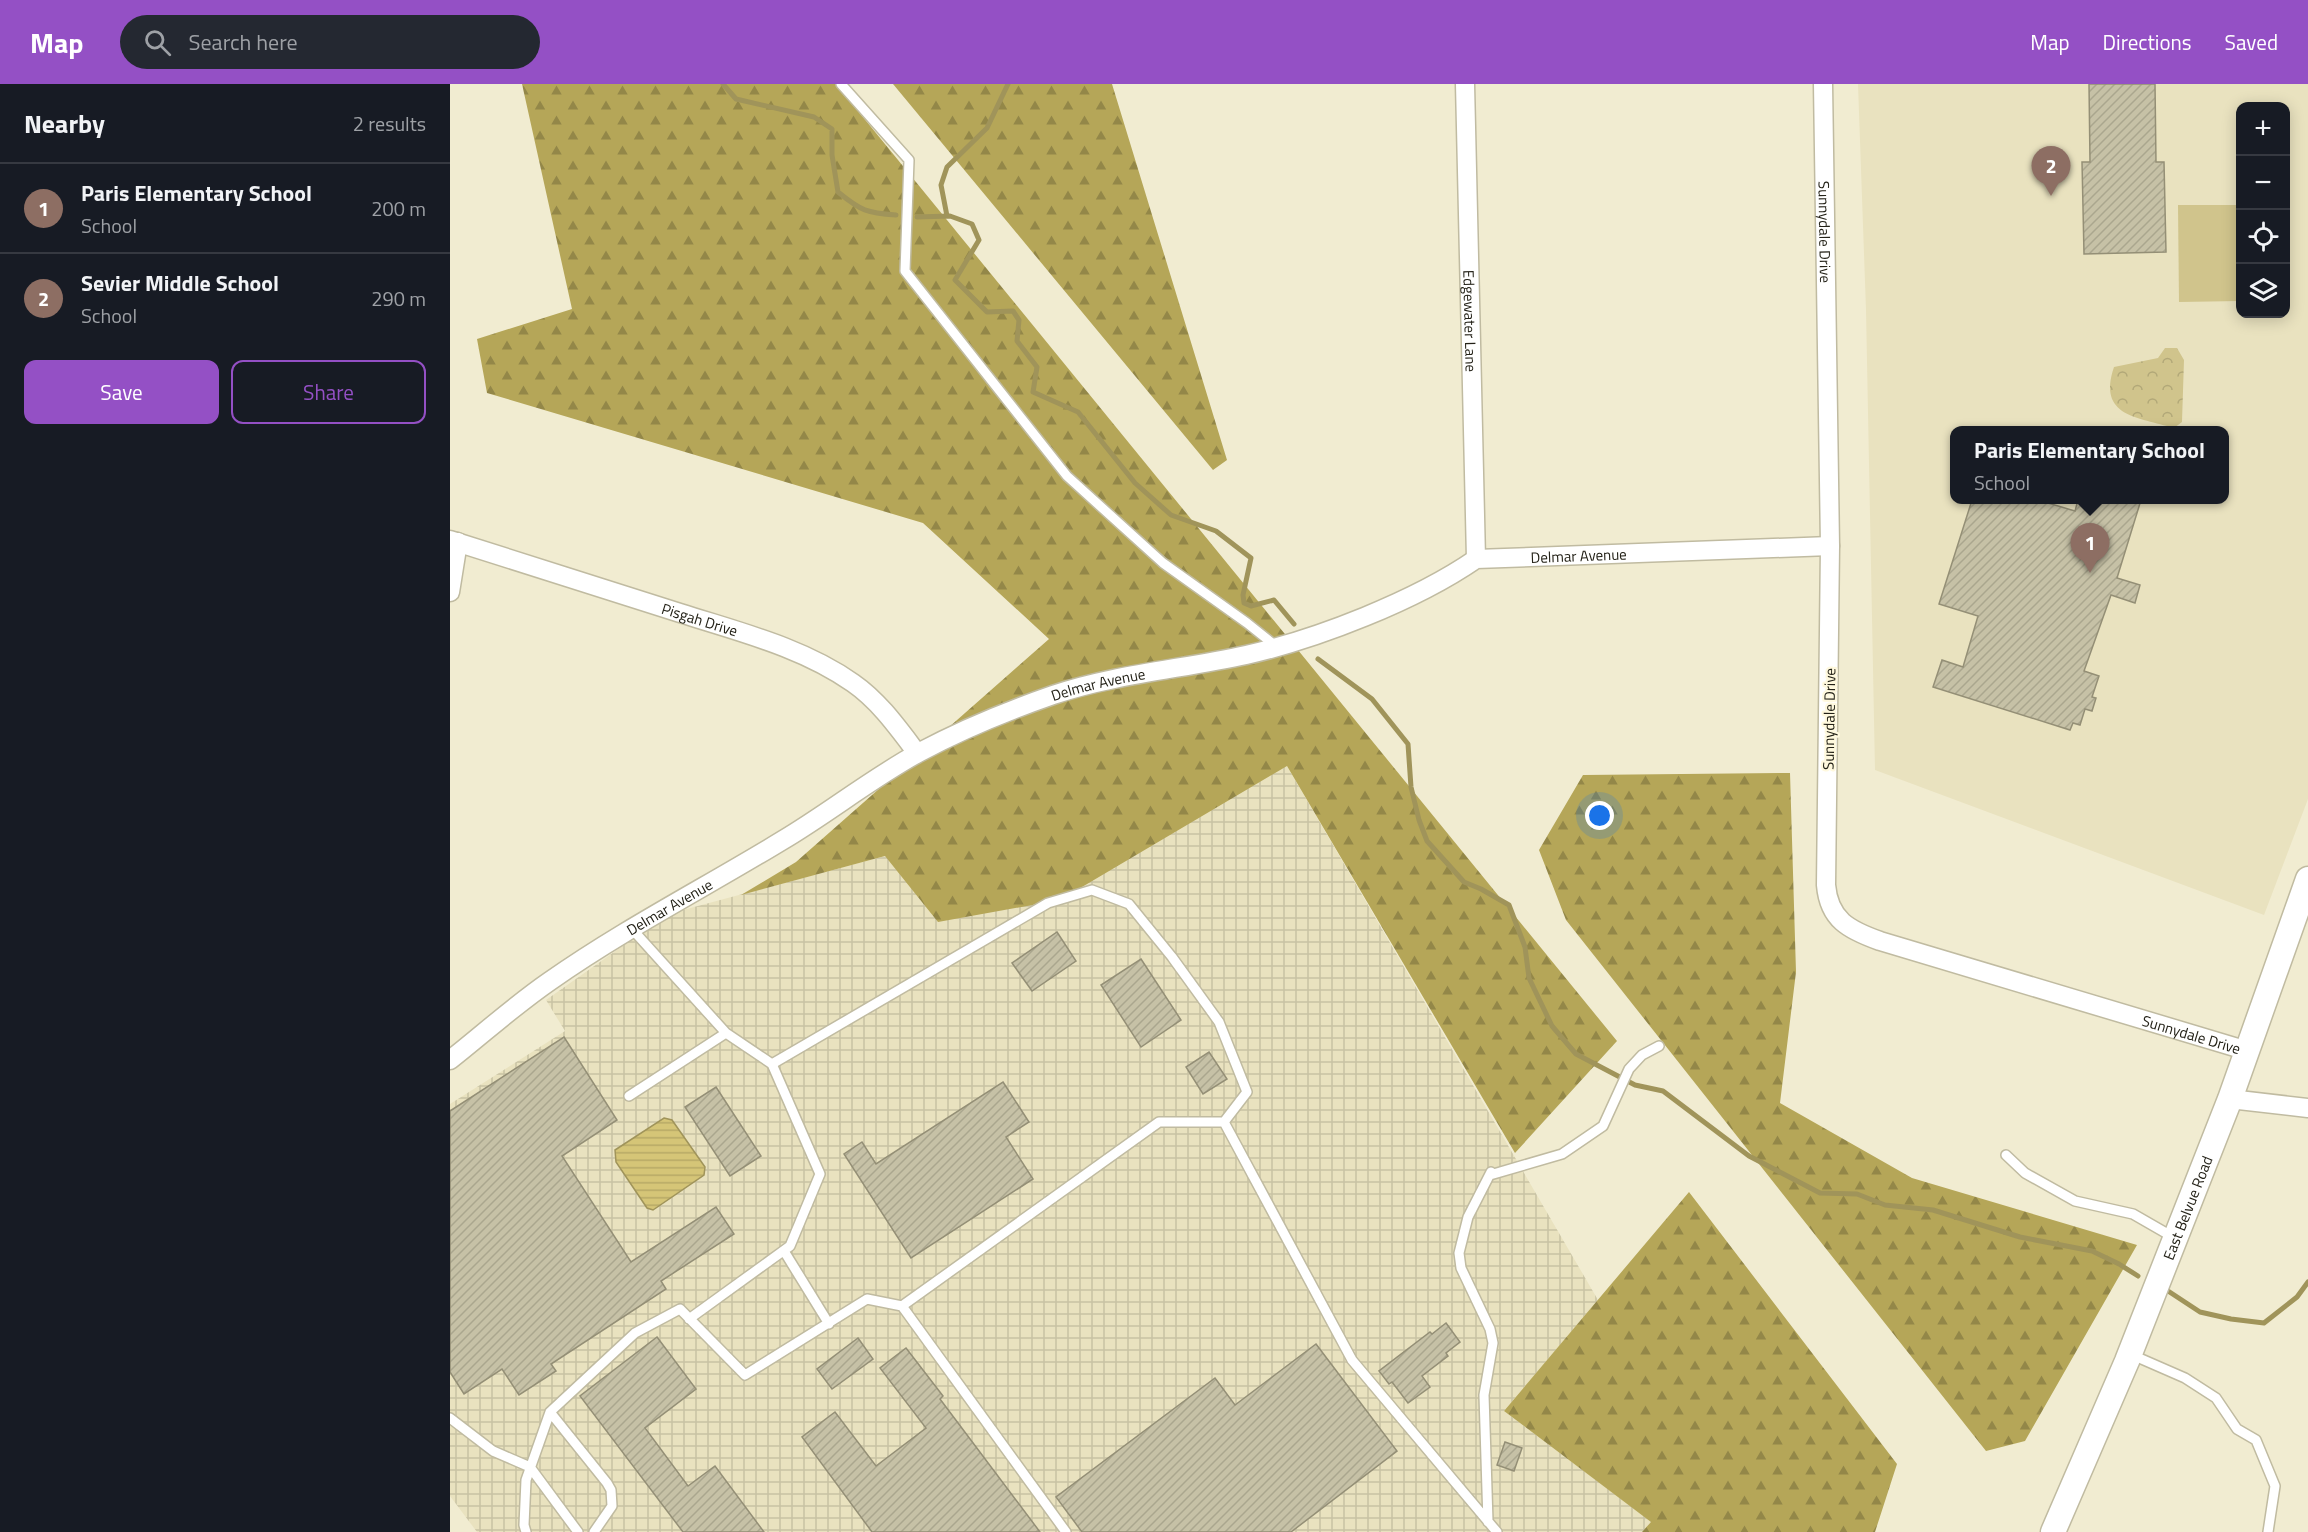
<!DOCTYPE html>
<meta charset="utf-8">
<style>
body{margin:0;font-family:"Titillium Web",sans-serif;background:#242831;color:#f1f3f6}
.controls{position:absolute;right:18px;top:18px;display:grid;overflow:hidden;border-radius:12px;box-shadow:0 3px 15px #0003}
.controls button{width:54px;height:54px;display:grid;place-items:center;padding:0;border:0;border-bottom:2px solid #363941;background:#171b24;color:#f1f3f6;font:30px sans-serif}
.you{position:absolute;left:1150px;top:732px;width:21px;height:21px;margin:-15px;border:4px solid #fff;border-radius:50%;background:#1a73e8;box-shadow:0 0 0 9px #1a73e833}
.badge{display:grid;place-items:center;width:39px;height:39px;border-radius:50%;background:#9450c5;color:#fff;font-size:20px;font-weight:700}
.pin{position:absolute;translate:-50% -50px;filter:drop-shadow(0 2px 3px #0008)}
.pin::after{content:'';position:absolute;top:32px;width:21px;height:18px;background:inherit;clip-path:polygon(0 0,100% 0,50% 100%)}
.popup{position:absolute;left:1500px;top:342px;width:279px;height:78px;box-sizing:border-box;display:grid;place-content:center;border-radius:12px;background:#171b24;filter:drop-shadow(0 2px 4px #0005);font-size:20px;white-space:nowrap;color:#9ea1a6}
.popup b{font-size:22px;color:#f1f3f6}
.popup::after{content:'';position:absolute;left:50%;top:100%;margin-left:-12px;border:12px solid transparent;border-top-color:#171b24}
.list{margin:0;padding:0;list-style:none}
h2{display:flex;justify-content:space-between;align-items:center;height:78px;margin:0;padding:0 24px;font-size:26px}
h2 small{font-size:20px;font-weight:400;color:#9ea1a6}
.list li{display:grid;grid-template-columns:39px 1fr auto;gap:18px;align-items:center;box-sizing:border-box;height:90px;padding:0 24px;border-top:2px solid #363941}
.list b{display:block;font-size:22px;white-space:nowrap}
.list p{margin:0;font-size:20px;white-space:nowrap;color:#9ea1a6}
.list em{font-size:20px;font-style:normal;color:#9ea1a6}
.actions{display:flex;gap:12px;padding:18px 24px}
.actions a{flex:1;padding:14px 0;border:2px solid #9450c5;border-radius:12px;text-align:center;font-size:21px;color:#9450c5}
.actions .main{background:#9450c5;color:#fff}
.icon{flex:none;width:33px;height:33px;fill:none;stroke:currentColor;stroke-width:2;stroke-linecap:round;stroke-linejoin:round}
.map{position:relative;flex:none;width:1858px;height:1448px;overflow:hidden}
header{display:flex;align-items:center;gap:36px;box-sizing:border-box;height:84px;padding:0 30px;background:#9450c5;color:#fff}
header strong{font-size:28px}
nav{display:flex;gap:33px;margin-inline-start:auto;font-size:21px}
.search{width:420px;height:54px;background:#242831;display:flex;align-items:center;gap:15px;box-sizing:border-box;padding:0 21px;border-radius:33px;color:#9ea1a6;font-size:22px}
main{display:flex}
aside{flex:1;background:#171b24}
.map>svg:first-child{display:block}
</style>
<header>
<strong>Map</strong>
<div class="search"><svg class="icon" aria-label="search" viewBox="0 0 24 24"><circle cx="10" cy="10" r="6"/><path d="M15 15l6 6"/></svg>Search here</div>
<nav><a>Map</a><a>Directions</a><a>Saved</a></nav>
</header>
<main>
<aside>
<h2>Nearby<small>2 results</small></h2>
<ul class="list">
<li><span class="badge" style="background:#8d6e63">1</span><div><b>Paris Elementary School</b><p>School</p></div><em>200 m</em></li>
<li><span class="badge" style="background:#8d6e63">2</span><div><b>Sevier Middle School</b><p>School</p></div><em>290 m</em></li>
</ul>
<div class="actions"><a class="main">Save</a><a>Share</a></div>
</aside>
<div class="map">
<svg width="1858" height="1448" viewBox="0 0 1858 1448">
<defs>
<pattern id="industrial-grid" width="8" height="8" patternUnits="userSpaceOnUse" patternTransform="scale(1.5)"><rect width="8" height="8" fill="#e9e2bf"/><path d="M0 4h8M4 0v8" fill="none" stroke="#c8c2a3"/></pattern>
<pattern id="forest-firs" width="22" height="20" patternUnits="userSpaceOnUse" patternTransform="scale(1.5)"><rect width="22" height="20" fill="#b5a658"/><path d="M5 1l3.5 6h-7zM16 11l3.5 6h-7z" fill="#938748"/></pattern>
<pattern id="park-crowns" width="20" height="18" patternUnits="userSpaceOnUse" patternTransform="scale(1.5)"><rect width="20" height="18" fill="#d0c48c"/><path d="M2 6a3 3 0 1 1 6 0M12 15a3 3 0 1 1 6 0" fill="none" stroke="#b2a878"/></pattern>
<pattern id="water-rules" width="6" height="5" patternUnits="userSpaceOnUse" patternTransform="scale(1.5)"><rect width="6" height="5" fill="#d5c577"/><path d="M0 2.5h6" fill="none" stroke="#b7a966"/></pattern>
<pattern id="building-hatch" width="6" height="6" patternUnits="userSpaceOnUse" patternTransform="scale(1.5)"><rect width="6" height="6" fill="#c6c1a6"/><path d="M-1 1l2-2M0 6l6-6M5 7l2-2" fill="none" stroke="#aaa68e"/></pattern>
</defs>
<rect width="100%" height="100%" fill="#f1ecd1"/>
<path fill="#e9e2bf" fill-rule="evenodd" d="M1408,0H1858V715L1814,831L1425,686L1416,226ZM1790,22H1836V230H1790ZM1505,346H1775V416H1505Z"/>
<path fill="url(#industrial-grid)" d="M837,682L1148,1216L1054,1327L1202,1438L1192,1448H27L0,1412V1020L115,947L96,916L218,830L435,772Z"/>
<path fill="#d0c48c" d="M1728,121H1790V217L1729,218Z"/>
<path fill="url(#forest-firs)" d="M72,0H386L1167,957L1065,1069L837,682L610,816L488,838L435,772L291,811L346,778L599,555L473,439L37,309L27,255L122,225Z
M443,0H662L777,376L763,386Z
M1340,689L1346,888L1330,1019L1462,1094L1687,1161L1575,1357L1536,1367L1116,836L1089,766L1133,691Z
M1239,1108L1447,1380L1425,1448H1192L1201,1438L1054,1327Z"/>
<path fill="url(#park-crowns)" d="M1715,264H1727L1734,276L1732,338L1724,344C1688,333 1647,333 1664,283L1708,274Z"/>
<path fill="url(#water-rules)" stroke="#a0945a" stroke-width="1.5" d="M214,1034L222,1036L255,1083L254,1091L203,1126L197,1124L166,1078L165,1066Z"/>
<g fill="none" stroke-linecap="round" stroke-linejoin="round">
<path stroke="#a0945a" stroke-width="5" d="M273,0L286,15L364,33L382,45V71L388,108C411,127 417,129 446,131
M497,132L491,101L497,83L537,44L558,0
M467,133L500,132L522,140L529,156L505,196L537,228L563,227L569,236L567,257L587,283L583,308L628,328L685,399L721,431L766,447L801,474L793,511L794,519L801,522L824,516L844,540
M868,575L922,615L958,660L961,703L969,736L977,757L1014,798L1031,805L1059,821L1075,863L1079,894L1102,942L1126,970L1185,1001L1213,1007L1299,1072L1370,1109L1407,1110L1435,1121L1483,1126L1570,1153L1642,1167L1669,1180L1688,1192
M1715,1205L1750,1228L1781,1235L1814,1239L1847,1213L1858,1198"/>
</g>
<path fill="url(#building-hatch)" stroke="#948f76" stroke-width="1.5" d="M1639,0H1705L1706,78H1714L1716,168L1634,170L1632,78H1640Z
M1522,416H1588L1625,427L1628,416H1691L1667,494L1690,501L1685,519L1661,511L1634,587L1649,592L1642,613L1646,614L1642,627L1635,625L1630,641L1623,639L1620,646L1483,603L1492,576L1513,583L1528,532L1489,520Z
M607,848L626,877L582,907L562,879Z
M691,875L731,936L691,963L651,901Z
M114,953L167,1036L112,1072L181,1178L266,1123L284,1150L211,1197L216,1205L101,1280L106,1287L69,1311L52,1285L14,1310L0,1288V1027Z
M759,968L777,995L753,1010L736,983Z
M553,998L579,1038L556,1053L583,1095L461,1174L394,1070L412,1058L426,1080Z
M266,1003L311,1072L280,1092L235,1023Z
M996,1239L1010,1258L996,1269L998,1272L972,1292L980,1303L958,1319L942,1298L939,1300L929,1287L980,1248L982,1250Z
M207,1253L246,1305L195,1344L238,1402L265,1382L314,1448H233L130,1312Z
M408,1254L423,1275L382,1305L367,1285Z
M866,1260L947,1367L841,1448H632L606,1413L765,1294L785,1321Z
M456,1264L493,1312L490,1315L590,1448H422L352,1353L385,1328L426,1382L476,1344L430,1284Z
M1055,1358L1072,1364L1064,1387L1047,1381Z"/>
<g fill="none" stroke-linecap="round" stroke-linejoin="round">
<defs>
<path id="lane" d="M391,0L459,76L455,187L617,392L713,479L797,539L827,563
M182,845L276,949L322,980L598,819L642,806L679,820L722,873L769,938L797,1008L774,1038
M179,1012L276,949
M1556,1071L1575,1089L1625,1117L1683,1130L1723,1153
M1040,1091L1112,1070L1153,1042L1179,985L1192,971L1209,962
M334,1167L379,1240
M452,1222L709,1038H774L902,1276L1047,1448
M239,1235L340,1162L370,1090L322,980
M1680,1270L1735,1294L1766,1314L1787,1345L1806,1356L1825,1402L1818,1448
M100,1328L157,1399L161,1406L162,1422L144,1448
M0,1334L43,1367L80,1383L128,1448
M1038,1438L1034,1311L1043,1259L1040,1245L1011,1184L1009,1169L1018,1133L1041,1088
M76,1448L74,1441L76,1396L100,1328L185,1249L230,1225L295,1291L417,1215L452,1222L616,1448"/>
<g id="street">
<path id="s1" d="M1015,0L1026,475"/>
<path id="s2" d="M1373,0L1380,462L1376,801C1379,836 1399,846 1430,857L1798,967"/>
<path id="s3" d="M0,456C77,480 153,505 230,529C289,548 352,563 403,599C429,617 448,644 467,669"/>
<path d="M0,508L8,458"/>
<path id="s4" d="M0,976C33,950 65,921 100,897C174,845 256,803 333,756C380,728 422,694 470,668C513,645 557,627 603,611C665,590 733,585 796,571C867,555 965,517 1026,475L1380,462"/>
<path d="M1780,1015L1858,1024"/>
</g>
<g id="secondary">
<path id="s5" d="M1603,1448L1677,1277L1780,1015L1858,795"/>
</g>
</defs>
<use href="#lane" stroke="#c0bba1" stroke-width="12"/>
<use href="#street" stroke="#c0bba1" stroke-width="21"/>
<use href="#secondary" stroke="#c0bba1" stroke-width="27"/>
<use href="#lane" stroke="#fff" stroke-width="9"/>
<use href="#street" stroke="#fff" stroke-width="18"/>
<use href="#secondary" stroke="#fff" stroke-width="24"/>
</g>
<g text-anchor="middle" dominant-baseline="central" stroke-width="4.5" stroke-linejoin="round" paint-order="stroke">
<g font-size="15" fill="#232117" stroke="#fff9de">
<text stroke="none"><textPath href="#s2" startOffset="148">Sunnydale Drive</textPath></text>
<text stroke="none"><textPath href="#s1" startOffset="237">Edgewater Lane</textPath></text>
<text stroke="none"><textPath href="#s4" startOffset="1258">Delmar Avenue</textPath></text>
<text stroke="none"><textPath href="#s3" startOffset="262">Pisgah Drive</textPath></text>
<text stroke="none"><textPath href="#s4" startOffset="754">Delmar Avenue</textPath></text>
<text transform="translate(1379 635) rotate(-89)">Sunnydale Drive</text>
<text stroke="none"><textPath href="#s4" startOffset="268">Delmar Avenue</textPath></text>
<text stroke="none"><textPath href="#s2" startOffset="1210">Sunnydale Drive</textPath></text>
<text stroke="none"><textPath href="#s5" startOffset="351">East Belvue Road</textPath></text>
</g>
</g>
</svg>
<div class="controls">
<button>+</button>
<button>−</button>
<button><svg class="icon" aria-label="locate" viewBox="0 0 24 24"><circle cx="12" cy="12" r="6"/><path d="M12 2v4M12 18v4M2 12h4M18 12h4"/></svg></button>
<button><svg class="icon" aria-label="layers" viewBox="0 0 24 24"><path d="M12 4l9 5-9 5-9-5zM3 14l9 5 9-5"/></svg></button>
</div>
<div class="you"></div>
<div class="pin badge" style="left:1640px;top:489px;background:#8d6e63">1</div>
<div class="popup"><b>Paris Elementary School</b>School</div>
<div class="pin badge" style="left:1601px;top:112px;background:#8d6e63">2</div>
</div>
</main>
